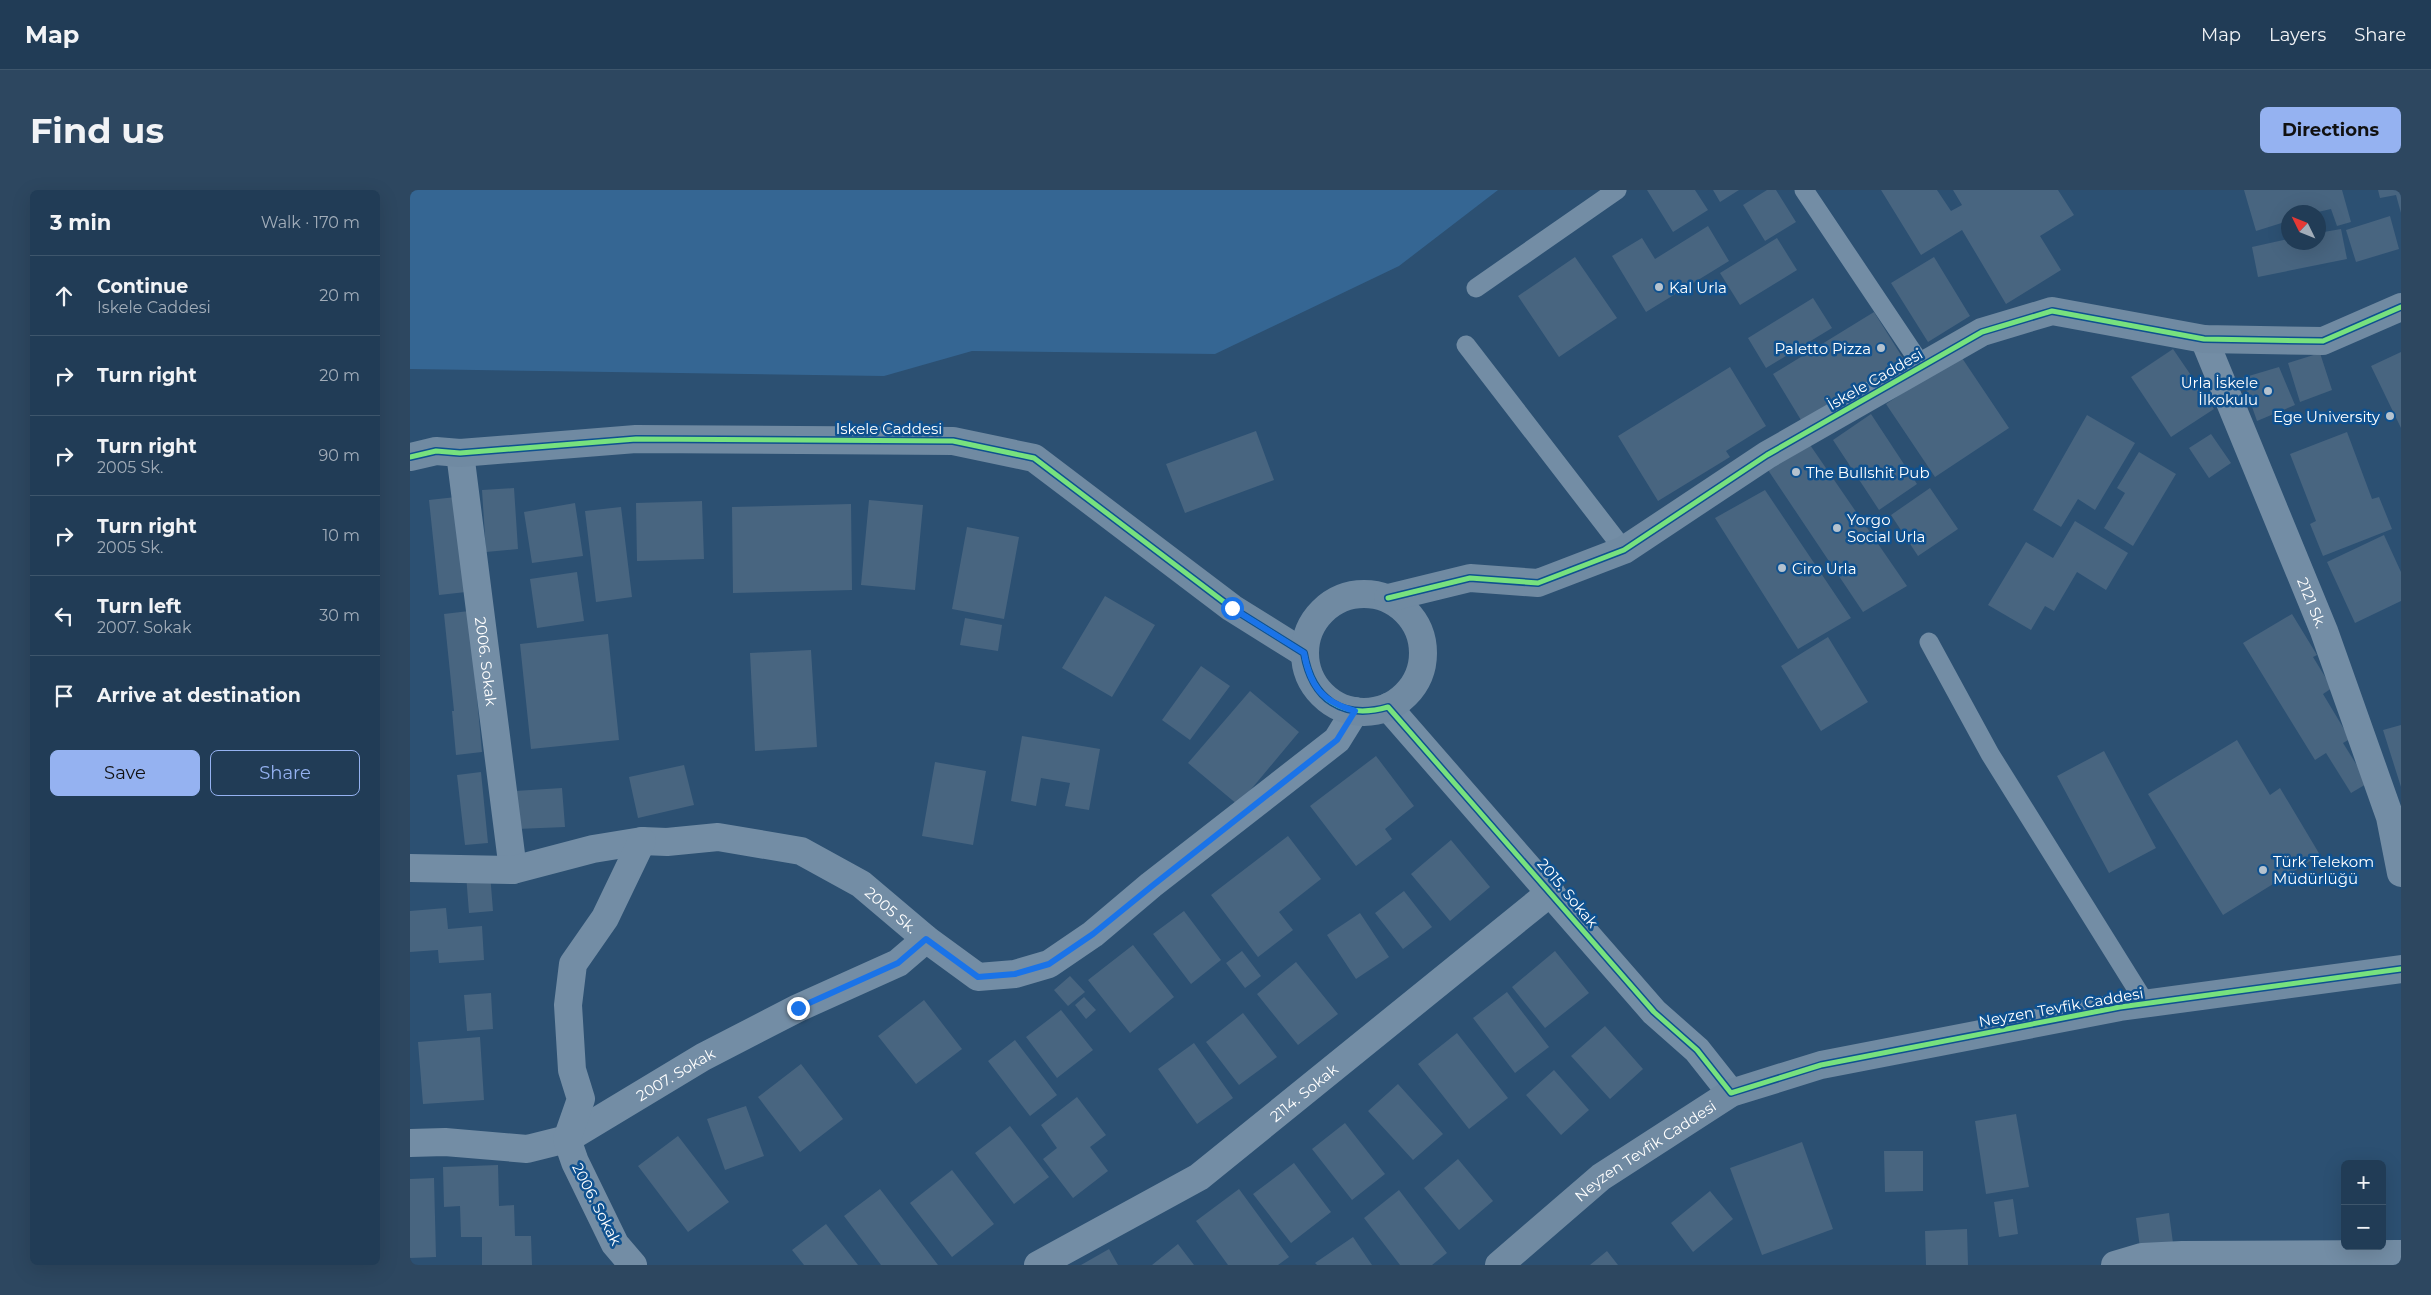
<!DOCTYPE html>
<meta charset="utf-8">
<style>
body{margin:0;font-family:Montserrat,sans-serif;background:#2d4760;color:#f1f3f6}
.controls{position:absolute;right:15px;bottom:15px;display:grid;overflow:hidden;border-radius:8px;box-shadow:0 5px 20px #0002}
.controls button{width:45px;height:45px;display:grid;place-items:center;padding:0;border:0;border-bottom:1px solid #3e566c;background:#213c56;color:#f1f3f6;font:25px sans-serif}
.compass{position:absolute;left:1871px;top:15px;width:45px;height:45px;border-radius:50%;background:#213c56;box-shadow:0 5px 20px #0002;rotate:313deg}
.stop{position:absolute;width:15px;height:15px;margin:-11px;border:4px solid #1a73e8;border-radius:50%;background:#fff}
.stop.end{background:#1a73e8;border-color:#fff;box-shadow:0 1px 5px #0008}
.list{margin:0;padding:0;list-style:none}
h2{display:flex;justify-content:space-between;align-items:center;height:65px;margin:0;padding:0 20px;font-size:21px}
h2 small{font-size:16px;font-weight:400;color:#a2adb9}
.list li{display:grid;grid-template-columns:32px 1fr auto;gap:15px;align-items:center;box-sizing:border-box;height:80px;padding:0 20px;border-top:1px solid #3e566c}
.list b{display:block;font-size:19px;white-space:nowrap}
.list p{margin:0;font-size:16px;white-space:nowrap;color:#a2adb9}
.list em{font-size:16px;font-style:normal;color:#a2adb9}
.actions{display:flex;gap:10px;padding:15px 20px}
.actions a{flex:1;padding:11px 0;border:1px solid #95b2f1;border-radius:8px;text-align:center;font-size:18px;color:#95b2f1}
.actions .main{background:#95b2f1;color:#111}
.icon{flex:none;width:28px;height:28px;fill:none;stroke:currentColor;stroke-width:2;stroke-linecap:round;stroke-linejoin:round}
.map{position:relative;flex:none;width:1991px;height:1075px;overflow:hidden;border-radius:8px}
header{display:flex;align-items:center;gap:30px;box-sizing:border-box;height:70px;padding:0 25px;background:#213c56;border-bottom:1px solid #3e566c}
header strong{font-size:24px}
nav{display:flex;gap:28px;margin-inline-start:auto;font-size:18px}
.intro{display:flex;align-items:center;justify-content:space-between;box-sizing:border-box;height:120px;padding:0 30px}
h1{margin:0;font-size:35px}
.button{padding:12px 22px;border-radius:8px;background:#95b2f1;color:#111;font-size:18px;font-weight:700}
main{display:flex;gap:30px;padding:0 30px}
aside{flex:1;background:#213c56;border-radius:8px;box-shadow:0 5px 20px #0002}
.map>svg:first-child{display:block}
</style>
<header>
<strong>Map</strong>
<nav><a>Map</a><a>Layers</a><a>Share</a></nav>
</header>
<div class="intro"><h1>Find us</h1><a class="button">Directions</a></div>
<main>
<aside>
<h2>3 min<small>Walk · 170 m</small></h2>
<ul class="list">
<li><svg class="icon" aria-label="ahead" viewBox="0 0 24 24"><path d="M12 20V5M6 11l6-6 6 6"/></svg><div><b>Continue</b><p>Iskele Caddesi</p></div><em>20 m</em></li>
<li><svg class="icon" aria-label="right" viewBox="0 0 24 24"><path d="M7 20v-9h11M14 6l5 5-5 5"/></svg><div><b>Turn right</b></div><em>20 m</em></li>
<li><svg class="icon" aria-label="right" viewBox="0 0 24 24"><path d="M7 20v-9h11M14 6l5 5-5 5"/></svg><div><b>Turn right</b><p>2005 Sk.</p></div><em>90 m</em></li>
<li><svg class="icon" aria-label="right" viewBox="0 0 24 24"><path d="M7 20v-9h11M14 6l5 5-5 5"/></svg><div><b>Turn right</b><p>2005 Sk.</p></div><em>10 m</em></li>
<li><svg class="icon" aria-label="left" viewBox="0 0 24 24"><path d="M17 20v-9H6M10 6l-5 5 5 5"/></svg><div><b>Turn left</b><p>2007. Sokak</p></div><em>30 m</em></li>
<li><svg class="icon" aria-label="arrive" viewBox="0 0 24 24"><path d="M6 21V4h12l-3 4 3 4H6"/></svg><div><b>Arrive at destination</b></div></li>
</ul>
<div class="actions"><a class="main">Save</a><a>Share</a></div>
</aside>
<div class="map">
<svg width="1991" height="1075" viewBox="0 0 1991 1075">
<rect width="100%" height="100%" fill="#2c5072"/>
<path fill="#356693" d="M0,0H1088L989,76L805,164L562,161L474,186L0,179Z"/>
<path fill="#486580" d="M1237,0H1285L1298,20L1263,42Z
M1303,0H1329L1310,12Z
M1357,0H1366L1386,32L1355,51L1333,15Z
M1471,0H1527L1541,21L1552,15L1543,0H1648L1664,25L1630,46L1651,80L1596,114L1552,40L1511,65Z
M1834,0H1932L1941,32L1927,36L1921,19L1908,22H1878V31L1846,41Z
M1968,0H1991V23L1986,5L1970,8Z
M1980,26L1989,59L1946,72L1936,40Z
M1298,36L1319,71L1236,122L1202,66L1232,48L1245,69Z
M1931,39L1937,69L1848,87L1842,57L1878,49V52H1908V43Z
M1367,48L1387,80L1330,115L1310,83Z
M1165,67L1207,128L1149,167L1108,106Z
M1524,67L1560,126L1518,152L1481,93Z
M1403,108L1422,138L1356,178L1338,148Z
M1464,122L1496,173L1394,235L1363,184Z
M1763,159L1804,219L1761,247L1721,187Z
M1991,162V238L1961,176Z
M1910,163L1922,200L1890,212L1878,173Z
M1550,165L1599,238L1525,287L1476,214Z
M1320,177L1356,236L1316,261L1320,267L1248,311L1208,246Z
M1869,177L1885,215L1847,231L1832,188Z
M1461,224L1507,294L1469,320L1423,250Z
M1677,225L1725,253L1685,320L1668,309L1651,337L1623,320Z
M846,241L864,290L775,323L756,274Z
M1937,242L1962,309L1969,307L1982,339L1913,366L1900,334L1906,331L1880,264Z
M1801,244L1821,273L1799,288L1779,258Z
M1398,252L1497,396L1453,422L1358,280Z
M1729,262L1766,284L1723,356L1694,338L1715,303L1707,298Z
M104,298L108,359L76,362L72,300Z
M1520,298L1548,339L1508,366L1481,325Z
M1355,300L1441,428L1388,459L1305,328Z
M46,307L56,402L29,405L19,310Z
M459,310L513,315L505,400L451,395Z
M292,311L294,369L227,371L226,313Z
M165,313L173,366L122,373L114,322Z
M441,314L442,400L323,403L322,317Z
M211,317L222,407L186,412L175,321Z
M1665,331L1718,363L1696,400L1667,382L1644,421L1635,416L1621,440L1578,415L1616,352L1643,368Z
M557,337L609,347L594,429L542,419Z
M1974,345L1991,382V411L1945,433L1917,372Z
M167,382L174,431L127,438L120,389Z
M695,406L745,435L702,507L652,478Z
M59,421L72,562L46,565L42,521H44L34,424Z
M1882,424L1907,465L1903,467L1922,498L1913,504L1940,549L1933,553L1958,593L1941,603L1916,563L1905,570L1833,453Z
M555,428L592,435L588,461L550,455Z
M198,444L209,550L121,559L110,454Z
M1418,447L1458,512L1411,541L1371,476Z
M401,460L407,557L345,561L340,463Z
M791,476L820,496L780,550L752,530Z
M840,501L889,542L828,615L778,573Z
M1991,535V597L1973,540Z
M612,546L690,559L679,620L655,616L660,593L631,588L626,616L601,611Z
M1827,550L1860,605L1870,598L1910,665L1813,725L1738,604Z
M1694,561L1746,658L1699,683L1647,586Z
M966,566L1004,616L975,639L982,649L946,676L900,616Z
M525,572L576,581L563,655L512,646Z
M274,575L284,615L228,628L219,587Z
M71,582L78,653L55,655L47,585Z
M152,598L155,637L107,639L105,601Z
M878,646L911,689L869,722L883,740L848,767L801,705Z
M1041,650L1080,697L1040,731L1001,684Z
M80,683L83,721L59,723L56,684Z
M994,701L1022,737L993,759L965,723Z
M36,718L38,739L72,736L74,770L29,773L28,760L0,762V721Z
M774,721L811,770L781,794L743,744Z
M950,723L979,767L946,789L917,745Z
M723,755L764,807L720,843L678,790Z
M832,761L851,786L835,798L816,773Z
M1145,761L1179,803L1135,838L1102,797Z
M886,772L928,824L888,855L847,804Z
M660,786L675,802L658,816L644,800Z
M1097,802L1139,857L1105,883L1063,828Z
M81,803L83,839L57,841L54,805Z
M674,807L686,820L676,829L665,815Z
M514,810L552,859L506,894L468,846Z
M651,820L683,860L647,888L616,847Z
M833,823L867,867L829,895L796,852Z
M1195,836L1233,879L1200,909L1161,866Z
M1047,843L1098,908L1059,939L1008,874Z
M70,847L74,910L13,914L8,852Z
M605,850L647,905L620,926L578,871Z
M784,853L823,908L787,934L748,879Z
M391,874L433,929L390,962L348,907Z
M1144,880L1179,920L1151,945L1116,905Z
M988,894L1033,944L1003,970L958,921Z
M667,907L696,945L680,957L698,981L663,1008L633,969L647,958L631,935Z
M336,916L354,966L315,980L297,929Z
M1606,924L1619,997L1576,1004L1565,931Z
M935,933L975,984L942,1010L902,959Z
M600,936L639,987L604,1014L565,963Z
M268,946L319,1012L278,1042L228,976Z
M1392,952L1423,1039L1352,1065L1320,978Z
M1474,961H1513V1001L1475,1002Z
M1048,969L1083,1011L1049,1040L1014,998Z
M884,973L921,1022L881,1053L843,1004Z
M88,975L89,1016L104,1015L105,1046H121L122,1075H72V1047H51L50,1016L34,1017L33,977Z
M542,980L584,1034L542,1067L500,1013Z
M24,988L26,1067L0,1068V989Z
M470,999L528,1075H471L434,1026Z
M829,999L879,1067L868,1075H818L786,1031Z
M989,1000L1037,1063L1022,1075H990L954,1028Z
M1300,1001L1323,1029L1283,1062L1261,1033Z
M1603,1009L1608,1044L1589,1047L1584,1012Z
M1759,1023L1763,1053L1730,1058L1726,1028Z
M416,1034L448,1075H394L382,1060Z
M1557,1039L1558,1075H1516L1515,1041Z
M943,1047L962,1075H907L905,1073Z
M768,1054L784,1075H742Z
M699,1059L708,1075H671Z
M1197,1061L1208,1075H1180Z"/>
<g fill="none" stroke-linecap="round" stroke-linejoin="round">
<path stroke="#738da5" stroke-width="19" d="M1394,0L1512,176
M1066,98L1207,0
M1056,155L1214,360
M1519,452L1580,564L1736,814"/>
<g stroke="#738da5" stroke-width="28">
<path id="s1" d="M1794,149L1914,441L1980,627L1991,683"/>
<path id="s2" d="M50,263L103,680"/>
<path d="M978,517L1244,822L1287,860L1321,903"/>
<path id="s3" d="M0,678L103,680L183,659L232,651L257,652L308,647L391,661L451,694L516,749L568,787L605,784L639,774L683,744L741,695L927,550L945,521"/>
<path id="s4" d="M0,953L35,952L117,959L157,949L293,867L388,818L488,773L516,749"/>
<path d="M223,1075L205,1054L165,972L157,949L171,909L162,880L158,815L163,774L195,728L232,651"/>
<path id="s5" d="M628,1075L789,987L1141,702"/>
<path d="M1705,1075L1732,1067L1772,1065L1991,1064"/>
</g>
<g stroke="#708aa2" stroke-width="28">
<path d="M0,267L26,261L50,263L226,249L543,251L624,268L822,418L894,463"/>
<circle cx="954" cy="463" r="59"/>
<path d="M978,408L1060,388L1128,393L1214,360L1357,265L1572,142L1642,121L1794,149L1913,151L1991,117"/>
<path id="s6" d="M1089,1075L1191,987L1321,903L1411,875L1710,817L1991,779"/>
</g>
<defs>
<path id="cycleway" d="M0,267L26,261L50,263L226,249L543,251L624,268L822,418L894,463C902,510 933,530 978,517L1244,822L1287,860L1321,903L1411,875L1710,817L1991,779
M978,408L1060,388L1128,393L1214,360L1357,265L1572,142L1642,121L1794,149L1913,151L1991,117"/>
</defs>
<use href="#cycleway" stroke="#0f518f" stroke-width="8"/>
<use href="#cycleway" stroke="#77e17e" stroke-width="5"/>
</g>
<g fill="none" stroke-linecap="round" stroke-linejoin="round">
<path stroke="#1a73e8" stroke-width="6" d="M388,818L488,773L516,749L568,787L605,784L639,774L683,744L742,696L927,550L945,521C912,512 900,496 894,463L822,418"/>
</g>
<g fill="#b5c2ce" stroke="#0f518f" stroke-width="2">
<circle cx="1249" cy="97" r="5"/>
<circle cx="1471" cy="158" r="5"/>
<circle cx="1858" cy="201" r="5"/>
<circle cx="1980" cy="226" r="5"/>
<circle cx="1386" cy="282" r="5"/>
<circle cx="1427" cy="338" r="5"/>
<circle cx="1372" cy="378" r="5"/>
<circle cx="1853" cy="680" r="5"/>
</g>
<g text-anchor="middle" dominant-baseline="central" stroke-width="5" stroke-linejoin="round" paint-order="stroke">
<g font-size="15" fill="#fff" stroke="#0f518f" text-anchor="start">
<text x="1259" y="97">Kal Urla</text>
<text x="1461" y="158" text-anchor="end">Paletto Pizza</text>
<text x="1848" y="192" text-anchor="end">Urla İskele<tspan x="1848" dy="17">İlkokulu</tspan></text>
<text x="1970" y="226" text-anchor="end">Ege University</text>
<text x="1396" y="282">The Bullshit Pub</text>
<text x="1437" y="329">Yorgo<tspan x="1437" dy="17">Social Urla</tspan></text>
<text x="1382" y="378">Ciro Urla</text>
<text x="1863" y="671">Türk Telekom<tspan x="1863" dy="17">Müdürlüğü</tspan></text>
</g>
<g font-size="15" fill="#fff" stroke="#0f518f">
<text transform="translate(1465 189) rotate(-30)">İskele Caddesi</text>
<text x="479" y="238">Iskele Caddesi</text>
<text stroke="none"><textPath href="#s1" startOffset="285">2121 Sk.</textPath></text>
<text stroke="none"><textPath href="#s2" startOffset="210">2006. Sokak</textPath></text>
<text transform="translate(1158 703) rotate(50)">2015. Sokak</text>
<text stroke="none"><textPath href="#s3" startOffset="504">2005 Sk.</textPath></text>
<text transform="translate(1651 817) rotate(-10)">Neyzen Tevfik Caddesi</text>
<text stroke="none"><textPath href="#s4" startOffset="285">2007. Sokak</textPath></text>
<text stroke="none"><textPath href="#s5" startOffset="318">2114. Sokak</textPath></text>
<text stroke="none"><textPath href="#s6" startOffset="186">Neyzen Tevfik Caddesi</textPath></text>
<text transform="translate(187 1014) rotate(63)">2006. Sokak</text>
</g>
</g>
</svg>
<div class="controls">
<button>+</button>
<button>−</button>
</div>
<svg class="compass" viewBox="-18 -18 36 36"><path d="M0-13l5 13h-10z" fill="#e53935"/><path d="M0 13l5-13h-10z" fill="#a2adb9"/></svg>
<div class="stop" style="left:822px;top:418px"></div>
<div class="stop end" style="left:388px;top:818px"></div>
</div>
</main>
